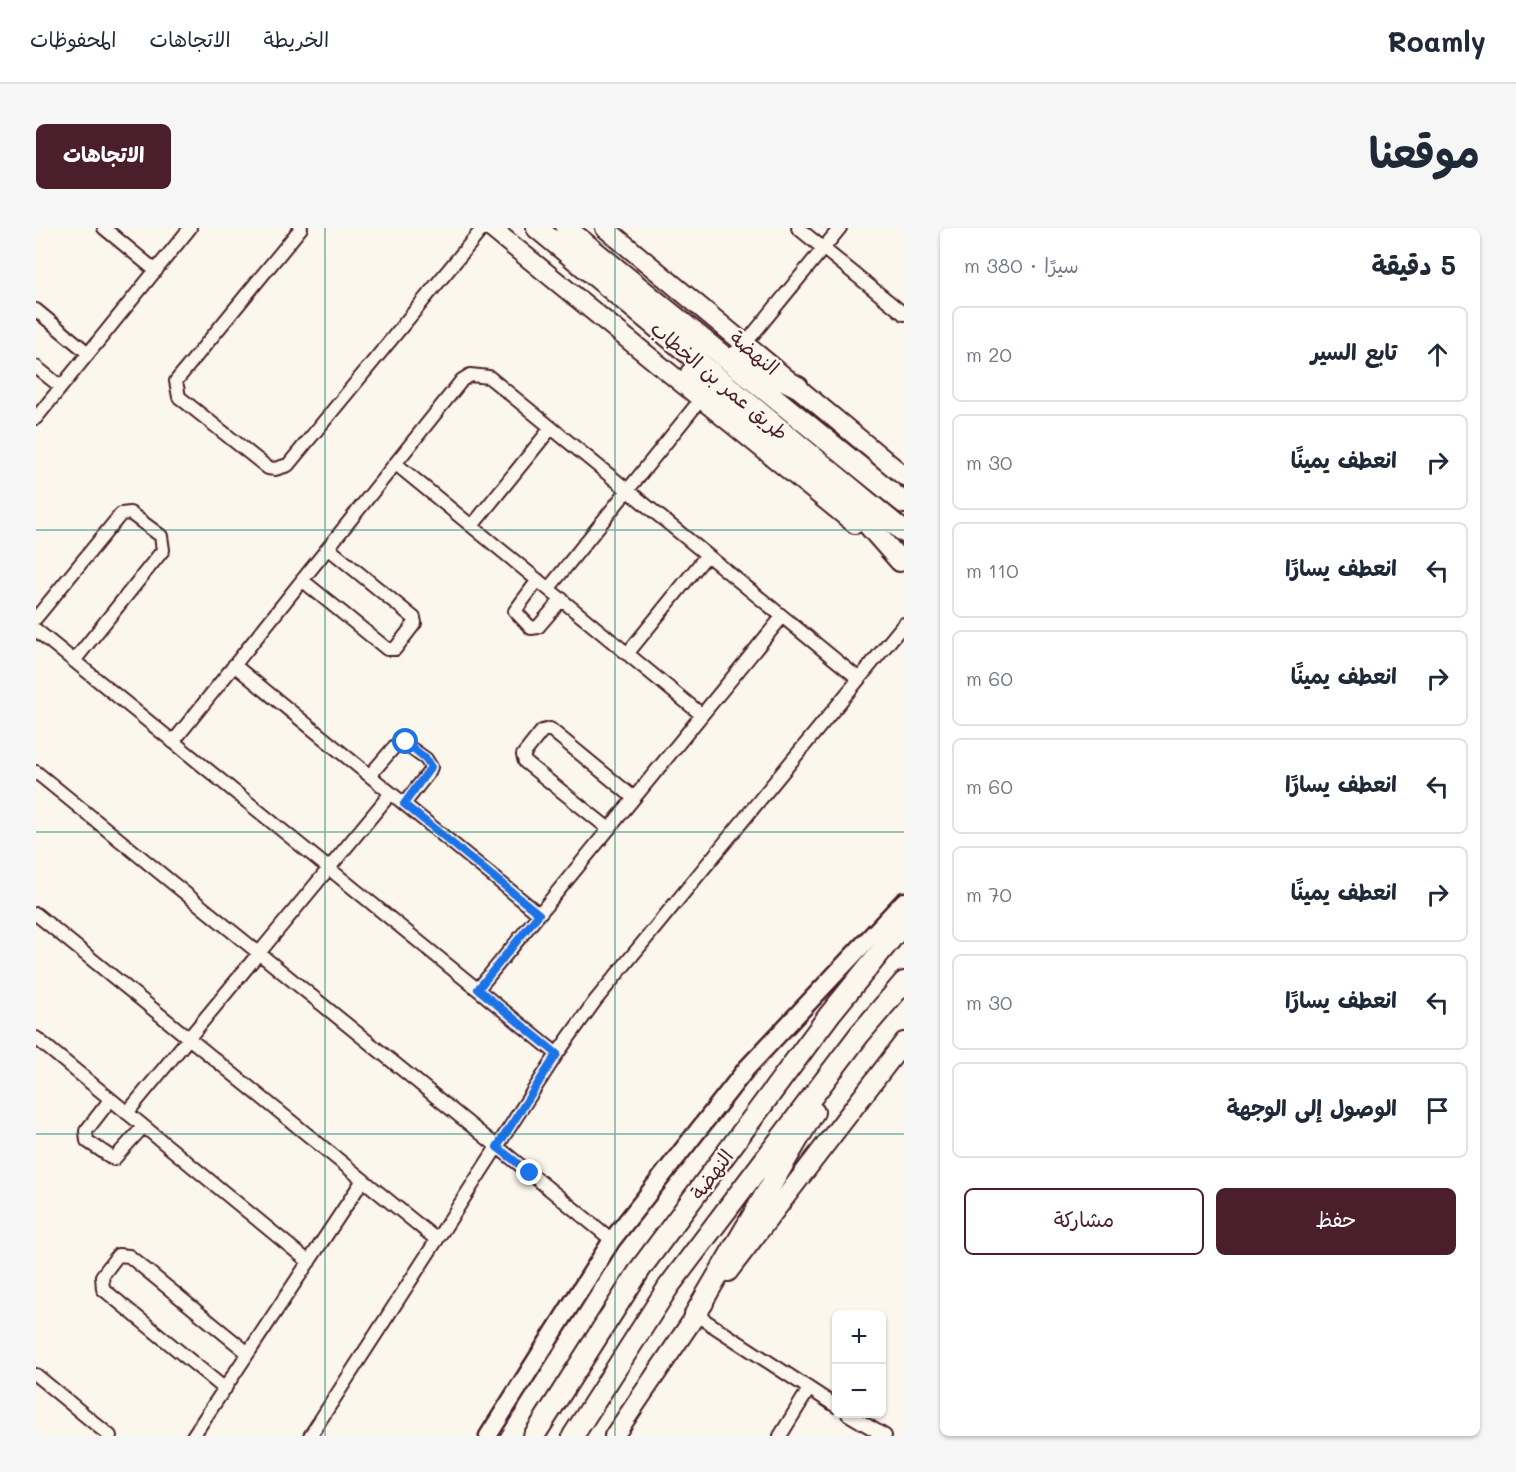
<!DOCTYPE html>
<html lang="ar">
<meta charset="utf-8">
<style>
body{margin:0;font-family:Mali,"Playpen Sans Arabic",sans-serif;background:#f6f6f7;color:#1f2937;direction:rtl}
.controls{position:absolute;right:18px;bottom:18px;display:grid;overflow:hidden;border-radius:9px;box-shadow:0 2px 4px #0004}
.controls button{width:54px;height:54px;display:grid;place-items:center;padding:0;border:0;border-bottom:2px solid #e0e1e3;background:#fff;color:#1f2937;font:30px sans-serif}
.stop{position:absolute;width:18px;height:18px;margin:-14px;border:4px solid #1a73e8;border-radius:50%;background:#fff}
.stop.end{background:#1a73e8;border-color:#fff;box-shadow:0 2px 6px #0008}
.list{margin:0;padding:0;list-style:none}
h2{display:flex;justify-content:space-between;align-items:center;height:78px;margin:0;padding:0 24px;font-size:26px}
h2 small{font-size:20px;font-weight:400;color:#747a83}
.list li{display:grid;grid-template-columns:39px 1fr auto;gap:18px;align-items:center;box-sizing:border-box;height:96px;margin:0 12px 12px;padding:0 12px;border:2px solid #e0e1e3;border-radius:9px}
.list b{display:block;font-size:22px;white-space:nowrap}
.list em{font-size:20px;font-style:normal;color:#747a83}
.actions{display:flex;gap:12px;padding:18px 24px}
.actions a{flex:1;padding:14px 0;border:2px solid #4a1f2b;border-radius:9px;text-align:center;font-size:21px;color:#4a1f2b}
.actions .main{background:#4a1f2b;color:#fff}
.icon{flex:none;width:33px;height:33px;fill:none;stroke:currentColor;stroke-width:2;stroke-linecap:round;stroke-linejoin:round}
.map{position:relative;flex:none;width:868px;height:1208px;overflow:hidden;direction:ltr;border-radius:9px}
header{display:flex;align-items:center;gap:36px;box-sizing:border-box;height:84px;padding:0 30px;background:#fff;border-bottom:2px solid #e0e1e3}
header strong{font-size:28px}
nav{display:flex;gap:33px;margin-inline-start:auto;font-size:21px}
.intro{display:flex;align-items:center;justify-content:space-between;box-sizing:border-box;height:144px;padding:0 36px}
h1{margin:0;font-size:42px}
.button{padding:15px 27px;border-radius:9px;background:#4a1f2b;color:#fff;font-size:21px;font-weight:700}
main{display:flex;gap:36px;padding:0 36px}
aside{flex:1;background:#fff;border-radius:9px;box-shadow:0 2px 4px #0004}
.map>svg:first-child{display:block}
</style>
<header>
<strong>Roamly</strong>
<nav><a>الخريطة</a><a>الاتجاهات</a><a>المحفوظات</a></nav>
</header>
<div class="intro"><h1>موقعنا</h1><a class="button">الاتجاهات</a></div>
<main>
<aside>
<h2>5 دقيقة<small>سيرًا · 380 m</small></h2>
<ul class="list">
<li><svg class="icon" aria-label="ahead" viewBox="0 0 24 24"><path d="M12 20V5M6 11l6-6 6 6"/></svg><div><b>تابع السير</b></div><em>20 m</em></li>
<li><svg class="icon" aria-label="right" viewBox="0 0 24 24"><path d="M7 20v-9h11M14 6l5 5-5 5"/></svg><div><b>انعطف يمينًا</b></div><em>30 m</em></li>
<li><svg class="icon" aria-label="left" viewBox="0 0 24 24"><path d="M17 20v-9H6M10 6l-5 5 5 5"/></svg><div><b>انعطف يسارًا</b></div><em>110 m</em></li>
<li><svg class="icon" aria-label="right" viewBox="0 0 24 24"><path d="M7 20v-9h11M14 6l5 5-5 5"/></svg><div><b>انعطف يمينًا</b></div><em>60 m</em></li>
<li><svg class="icon" aria-label="left" viewBox="0 0 24 24"><path d="M17 20v-9H6M10 6l-5 5 5 5"/></svg><div><b>انعطف يسارًا</b></div><em>60 m</em></li>
<li><svg class="icon" aria-label="right" viewBox="0 0 24 24"><path d="M7 20v-9h11M14 6l5 5-5 5"/></svg><div><b>انعطف يمينًا</b></div><em>70 m</em></li>
<li><svg class="icon" aria-label="left" viewBox="0 0 24 24"><path d="M17 20v-9H6M10 6l-5 5 5 5"/></svg><div><b>انعطف يسارًا</b></div><em>30 m</em></li>
<li><svg class="icon" aria-label="arrive" viewBox="0 0 24 24"><path d="M6 21V4h12l-3 4 3 4H6"/></svg><div><b>الوصول إلى الوجهة</b></div></li>
</ul>
<div class="actions"><a class="main">حفظ</a><a>مشاركة</a></div>
</aside>
<div class="map">
<svg width="868" height="1208" viewBox="0 0 868 1208">
<rect width="100%" height="100%" fill="#fbf7ec"/>
<filter id="ink" filterUnits="userSpaceOnUse"><feTurbulence type="fractalNoise" baseFrequency=".0167" numOctaves="2"/><feDisplacementMap in="SourceGraphic" scale="12" xChannelSelector="R" yChannelSelector="G"/><feConvolveMatrix kernelMatrix="1 2 1 2 8 2 1 2 1" color-interpolation-filters="sRGB"/></filter>
<g filter="url(#ink)">
<g fill="none" stroke-linecap="round" stroke-linejoin="round">
<defs>
<path id="minor" d="M68,0L120,43
M265,0L140,153L143,169L232,240L239,241L252,237L447,0
M762,0L868,86
M0,82L52,125
M709,116L804,0
M0,139L25,159
M0,190L154,0
M360,236L666,487
M436,298L515,200
M266,352L351,421H359L379,395L378,390L292,320
M502,352L479,383L495,400L502,399L526,371
M513,360L665,171
M0,390L85,286L94,285L125,308L127,322L38,433
M0,402L521,826
M591,426L671,327
M198,437L503,686
M137,514L426,152L434,147L453,149L823,451
M0,544L576,1012
M334,547L359,518L366,514L390,531L395,539L393,544L368,576
M573,601L489,534L487,527L506,503L514,501L598,570
M0,686L401,1012
M442,761L746,389
M0,810L273,1034
M74,872L50,903L51,913L78,931L107,899
M91,885L355,565
M659,1086L800,1178
M0,1147L74,1208
M189,1161L67,1061L66,1048L82,1027L93,1028L212,1125
M812,1186L849,1208
M157,1208L327,952
M274,1208L521,826L559,773L868,396
M744,1208L773,1161"/>
<path id="tertiary" d="M452,1208L576,1012L711,840L868,673"/>
<path id="secondary" d="M455,0L819,296
M569,0L868,248
M692,1044L868,814
M578,1208L668,1075"/>
<path id="primary" d="M501,0L868,304
M530,0L868,275
M700,128L762,159
M655,145L828,292L864,333
M659,1086L778,884
M498,1208L605,1040L794,786L868,695
M537,1208L633,1058L823,807L868,754"/>
</defs>
<use href="#minor" stroke="#4a1f2b" stroke-width="16"/>
<use href="#tertiary" stroke="#4a1f2b" stroke-width="21"/>
<use href="#secondary" stroke="#4a1f2b" stroke-width="22"/>
<use href="#primary" stroke="#4a1f2b" stroke-width="24"/>
<use href="#minor" stroke="#fbf7ec" stroke-width="12"/>
<use href="#tertiary" stroke="#fbf7ec" stroke-width="16"/>
<use href="#secondary" stroke="#fbf7ec" stroke-width="18"/>
<use href="#primary" stroke="#fbf7ec" stroke-width="20"/>
</g>
</g>
<g fill="none" stroke-linecap="round" stroke-linejoin="round" filter="url(#ink)">
<path stroke="#1a73e8" stroke-width="8" d="M370,514L390,531L395,539L368,576L503,686L442,761L521,826L461,919L494,945"/>
</g>
<path fill="none" stroke="#0f766e" stroke-width="1.5" stroke-opacity="0.55" d="M289,0V1208M579,0V1208M0,302H868M0,604H868M0,906H868"/>
<g text-anchor="middle" dominant-baseline="central" stroke-width="5" stroke-linejoin="round" paint-order="stroke">
<g font-size="20" fill="#4a1f2b" stroke="#fbf7ec">
<text transform="translate(719 124) rotate(40)">النهضة</text>
<text transform="translate(684 152) rotate(40)">طريق عمر بن الخطاب</text>
<text transform="translate(675 946) rotate(-53)">النهضة</text>
</g>
</g>
</svg>
<div class="controls">
<button>+</button>
<button>−</button>
</div>
<div class="stop" style="left:370px;top:514px"></div>
<div class="stop end" style="left:494px;top:945px"></div>
</div>
</main>
